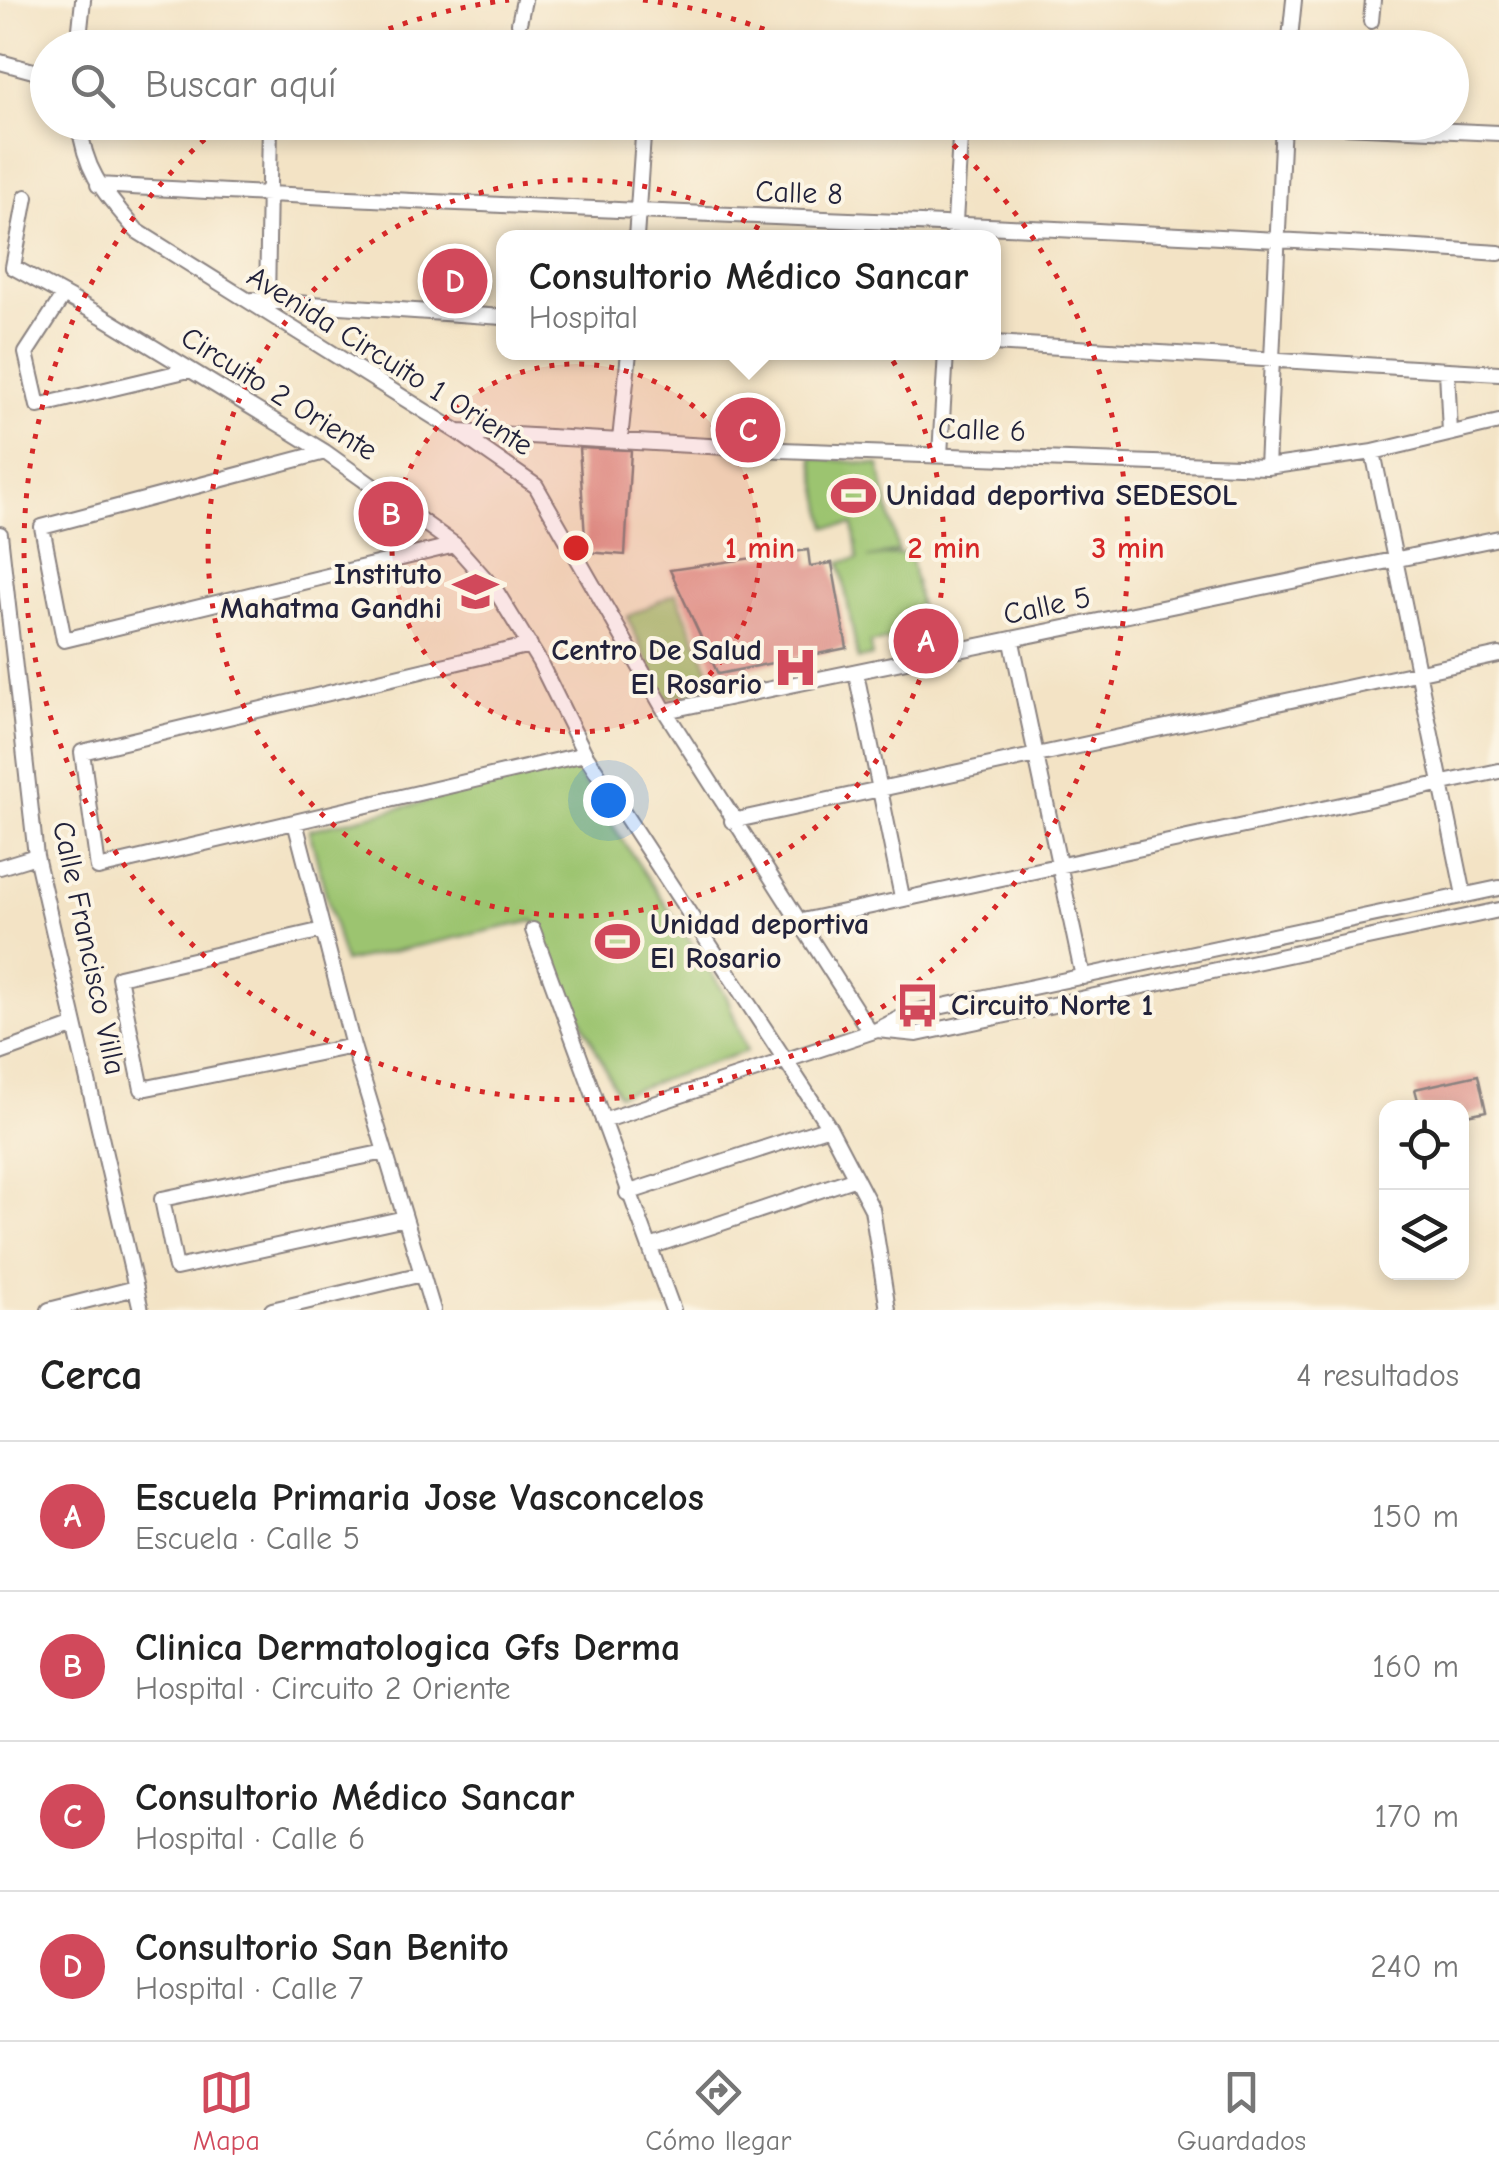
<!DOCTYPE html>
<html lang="es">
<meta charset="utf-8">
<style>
body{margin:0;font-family:"Comic Neue",sans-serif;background:#f2f2f2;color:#222}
.controls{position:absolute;right:30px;bottom:30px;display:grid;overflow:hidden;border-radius:20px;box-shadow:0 5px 15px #0003}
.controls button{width:90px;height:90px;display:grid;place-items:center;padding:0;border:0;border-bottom:2px solid #e0e0e0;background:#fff;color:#222;font:50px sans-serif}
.you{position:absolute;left:608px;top:800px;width:35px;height:35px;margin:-25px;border:8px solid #fff;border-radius:50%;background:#1a73e8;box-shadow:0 0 0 15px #1a73e833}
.badge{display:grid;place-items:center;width:65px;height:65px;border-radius:50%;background:#d1495b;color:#fff;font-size:32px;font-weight:700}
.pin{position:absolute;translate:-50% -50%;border:5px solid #fff;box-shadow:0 2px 10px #0006}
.popup{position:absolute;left:496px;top:230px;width:505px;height:130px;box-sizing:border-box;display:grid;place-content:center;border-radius:20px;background:#fff;filter:drop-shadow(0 2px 8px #0005);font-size:32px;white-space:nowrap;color:#767676}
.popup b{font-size:38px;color:#222}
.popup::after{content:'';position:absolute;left:50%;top:100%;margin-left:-20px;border:20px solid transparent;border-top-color:#fff}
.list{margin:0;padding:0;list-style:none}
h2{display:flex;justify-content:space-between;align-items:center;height:130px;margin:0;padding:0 40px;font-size:42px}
h2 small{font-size:32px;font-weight:400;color:#767676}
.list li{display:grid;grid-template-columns:65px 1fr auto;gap:30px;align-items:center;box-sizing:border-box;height:150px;padding:0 40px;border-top:2px solid #e0e0e0}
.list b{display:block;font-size:38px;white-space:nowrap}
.list p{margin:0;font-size:32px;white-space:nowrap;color:#767676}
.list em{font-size:32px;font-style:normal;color:#767676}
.icon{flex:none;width:55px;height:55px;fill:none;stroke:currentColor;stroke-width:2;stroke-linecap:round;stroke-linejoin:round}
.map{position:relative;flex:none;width:1499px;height:1310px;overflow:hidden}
.search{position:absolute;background:#fff;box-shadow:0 5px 15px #0003;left:30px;right:30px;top:30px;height:110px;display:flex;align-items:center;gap:25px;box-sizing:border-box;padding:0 35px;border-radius:55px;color:#767676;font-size:38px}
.sheet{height:730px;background:#fff}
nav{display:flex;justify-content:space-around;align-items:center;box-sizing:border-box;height:140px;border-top:2px solid #e0e0e0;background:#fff;font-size:28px;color:#767676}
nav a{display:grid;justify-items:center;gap:5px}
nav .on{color:#d1495b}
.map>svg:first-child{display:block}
</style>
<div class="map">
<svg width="1499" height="1310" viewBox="0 0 1499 1310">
<rect width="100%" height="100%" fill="#fcf5e5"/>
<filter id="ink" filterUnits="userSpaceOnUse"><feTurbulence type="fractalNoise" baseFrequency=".01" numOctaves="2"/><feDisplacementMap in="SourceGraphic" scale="20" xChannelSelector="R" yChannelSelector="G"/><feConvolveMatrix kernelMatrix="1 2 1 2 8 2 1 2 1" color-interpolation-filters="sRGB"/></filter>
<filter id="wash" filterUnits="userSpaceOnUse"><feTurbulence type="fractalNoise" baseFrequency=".0048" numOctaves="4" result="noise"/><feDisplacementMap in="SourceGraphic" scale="40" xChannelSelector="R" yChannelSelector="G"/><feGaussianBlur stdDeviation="2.25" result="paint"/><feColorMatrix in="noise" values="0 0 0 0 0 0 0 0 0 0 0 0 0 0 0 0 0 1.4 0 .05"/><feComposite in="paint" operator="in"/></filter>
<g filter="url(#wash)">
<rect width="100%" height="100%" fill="#f3e3c5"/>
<path fill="#9cc470" stroke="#5f7356" stroke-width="2.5" d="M812,457L879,465L898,551L868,558L910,553L925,635L870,643L872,656L858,659L840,562L858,559L853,525L827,527Z
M676,593L716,686L665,698L627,617Z
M573,766L726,995L747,1051L618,1095L534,921L344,962L309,830Z"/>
<g id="blocks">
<path fill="#dd8f87" d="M579,448L631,450L625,555L586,552Z
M808,550L810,566L832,563L847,648L718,674L670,570Z
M1478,1075L1486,1111L1462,1116V1108H1420L1415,1089Z"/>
</g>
</g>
<g filter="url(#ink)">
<use href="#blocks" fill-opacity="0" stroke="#8a8280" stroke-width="2.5"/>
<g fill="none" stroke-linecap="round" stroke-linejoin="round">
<defs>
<path id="minor" d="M1371,21L1373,0
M519,23L524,0
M78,48L83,0
M1289,48L1294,0
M0,62L48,75
M79,122C85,174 104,192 137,231L458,432L536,486L665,711L870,1032
M1255,122L1499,133
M98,185C565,212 1032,223 1499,253
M26,197L13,267L102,316L325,452L455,545L496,591L539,661L585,754L829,1127L872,1209L888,1310
M636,238L644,122
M954,238L961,122
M63,296L26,353L38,406L189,370
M252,300L503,317
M267,303L270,122
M993,343L1499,373
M1447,370L1450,433
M459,432L781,450L1267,467L1373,452L1499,422
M620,440L629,352
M325,452L42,527L64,640L455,545
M1373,452L1464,895
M940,455L946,352
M1267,467L1283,122
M0,534L36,856L141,1310
M1012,642L1083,977
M530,645L82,752L98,868L585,754
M856,673L902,897
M665,711L1499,538
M732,821L1499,655
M295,822L353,1046L433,1310
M0,867L36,856
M802,921L1499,771
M323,930L119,977L142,1089L353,1046
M533,930L673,1310
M877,1030L917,1034L1499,910
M0,1053L75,1026
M603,1121L877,1030L910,1013L1499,888
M385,1152L162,1199L176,1268L405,1218
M627,1193L829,1127
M650,1247L856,1178
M49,1310L136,1288
M272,1310L422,1274"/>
</defs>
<use href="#minor" stroke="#8a8280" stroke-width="18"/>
<use href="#minor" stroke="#fff" stroke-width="14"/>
</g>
</g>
<circle cx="576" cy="548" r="184" fill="#d62828" fill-opacity=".12"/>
<g fill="none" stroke="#d62828" stroke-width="5" stroke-dasharray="5 10">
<circle cx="576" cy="548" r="184"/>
<circle cx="576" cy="548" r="368"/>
<path d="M347 46A552 552 0 0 1 509 0M643 0A552 552 0 0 1 805 46M931 125A552 552 0 1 1 221 125"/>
</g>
<defs>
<symbol id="stadium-bare" viewBox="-9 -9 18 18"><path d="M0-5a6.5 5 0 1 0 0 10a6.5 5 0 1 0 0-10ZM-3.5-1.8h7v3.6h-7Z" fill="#d1495b" stroke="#fcf5e5" stroke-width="2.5" paint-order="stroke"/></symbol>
<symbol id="school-bare" viewBox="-9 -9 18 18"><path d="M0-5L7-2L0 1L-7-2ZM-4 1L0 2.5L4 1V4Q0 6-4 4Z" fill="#d1495b" stroke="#fcf5e5" stroke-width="2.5" paint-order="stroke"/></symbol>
<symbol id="hospital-bare" viewBox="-9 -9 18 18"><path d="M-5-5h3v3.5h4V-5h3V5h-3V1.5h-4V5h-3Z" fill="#d1495b" stroke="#fcf5e5" stroke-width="2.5" paint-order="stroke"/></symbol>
<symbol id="bus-bare" viewBox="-9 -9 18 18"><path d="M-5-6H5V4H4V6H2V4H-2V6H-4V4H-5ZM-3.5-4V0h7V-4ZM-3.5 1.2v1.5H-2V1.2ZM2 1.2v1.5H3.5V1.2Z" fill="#d1495b" stroke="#fcf5e5" stroke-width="2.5" paint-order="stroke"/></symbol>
</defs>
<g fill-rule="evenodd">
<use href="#stadium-bare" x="822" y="464" width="63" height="63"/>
<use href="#school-bare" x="444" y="560" width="63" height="63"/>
<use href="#hospital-bare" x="764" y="636" width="63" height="63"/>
<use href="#stadium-bare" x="586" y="910" width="63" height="63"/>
<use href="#bus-bare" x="886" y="974" width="63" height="63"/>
</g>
<g text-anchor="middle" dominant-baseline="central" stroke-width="8" stroke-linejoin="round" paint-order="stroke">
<g font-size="30" fill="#22223b" stroke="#fcf5e5">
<text transform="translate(799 193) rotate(2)">Calle 8</text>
<text transform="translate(390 361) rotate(32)">Avenida Circuito 1 Oriente</text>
<text transform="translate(279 394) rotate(32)">Circuito 2 Oriente</text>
<text transform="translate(982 430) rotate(2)">Calle 6</text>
<text transform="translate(1047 606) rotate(-12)">Calle 5</text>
<text transform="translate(89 948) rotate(78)">Calle Francisco Villa</text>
</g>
<g font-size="30" font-weight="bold" fill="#22223b" stroke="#fcf5e5" text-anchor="start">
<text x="886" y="495">Unidad deportiva SEDESOL</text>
<text x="442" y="574" text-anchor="end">Instituto<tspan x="442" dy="34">Mahatma Gandhi</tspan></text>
<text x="762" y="650" text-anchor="end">Centro De Salud<tspan x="762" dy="34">El Rosario</tspan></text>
<text x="650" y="924">Unidad deportiva<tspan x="650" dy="34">El Rosario</tspan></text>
<text x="951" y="1005">Circuito Norte 1</text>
</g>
</g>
<circle cx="576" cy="548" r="15" fill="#d62828" stroke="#fcf5e5" stroke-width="5"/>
<g font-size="30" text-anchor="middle" font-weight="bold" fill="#d62828" stroke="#fcf5e5" stroke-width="8" stroke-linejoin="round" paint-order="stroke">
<text x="760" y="558">1 min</text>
<text x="944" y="558">2 min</text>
<text x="1128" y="558">3 min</text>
</g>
</svg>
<div class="controls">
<button><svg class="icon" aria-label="locate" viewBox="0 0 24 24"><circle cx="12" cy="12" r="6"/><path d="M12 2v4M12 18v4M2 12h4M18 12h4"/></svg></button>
<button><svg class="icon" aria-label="layers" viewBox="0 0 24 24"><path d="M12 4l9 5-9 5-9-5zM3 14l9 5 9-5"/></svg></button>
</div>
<div class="you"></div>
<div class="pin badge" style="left:926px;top:641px">A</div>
<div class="pin badge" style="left:391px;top:514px">B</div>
<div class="pin badge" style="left:748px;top:430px">C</div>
<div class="popup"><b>Consultorio Médico Sancar</b>Hospital</div>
<div class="pin badge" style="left:455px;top:281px">D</div>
<div class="search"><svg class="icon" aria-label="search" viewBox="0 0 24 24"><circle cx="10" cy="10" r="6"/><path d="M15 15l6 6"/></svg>Buscar aquí</div>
</div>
<section class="sheet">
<h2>Cerca<small>4 resultados</small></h2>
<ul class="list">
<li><span class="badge">A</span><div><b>Escuela Primaria Jose Vasconcelos</b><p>Escuela · Calle 5</p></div><em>150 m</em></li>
<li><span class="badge">B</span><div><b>Clinica Dermatologica Gfs Derma</b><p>Hospital · Circuito 2 Oriente</p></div><em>160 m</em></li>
<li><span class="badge">C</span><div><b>Consultorio Médico Sancar</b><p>Hospital · Calle 6</p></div><em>170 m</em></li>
<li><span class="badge">D</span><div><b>Consultorio San Benito</b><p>Hospital · Calle 7</p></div><em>240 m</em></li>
</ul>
</section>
<nav>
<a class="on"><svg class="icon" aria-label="map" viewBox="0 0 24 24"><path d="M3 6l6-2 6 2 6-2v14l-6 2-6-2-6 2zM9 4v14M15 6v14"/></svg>Mapa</a>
<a><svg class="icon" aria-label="directions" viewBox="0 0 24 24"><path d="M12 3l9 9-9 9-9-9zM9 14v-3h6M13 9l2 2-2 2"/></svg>Cómo llegar</a>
<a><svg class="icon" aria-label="saved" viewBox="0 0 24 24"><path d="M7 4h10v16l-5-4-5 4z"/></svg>Guardados</a>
</nav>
